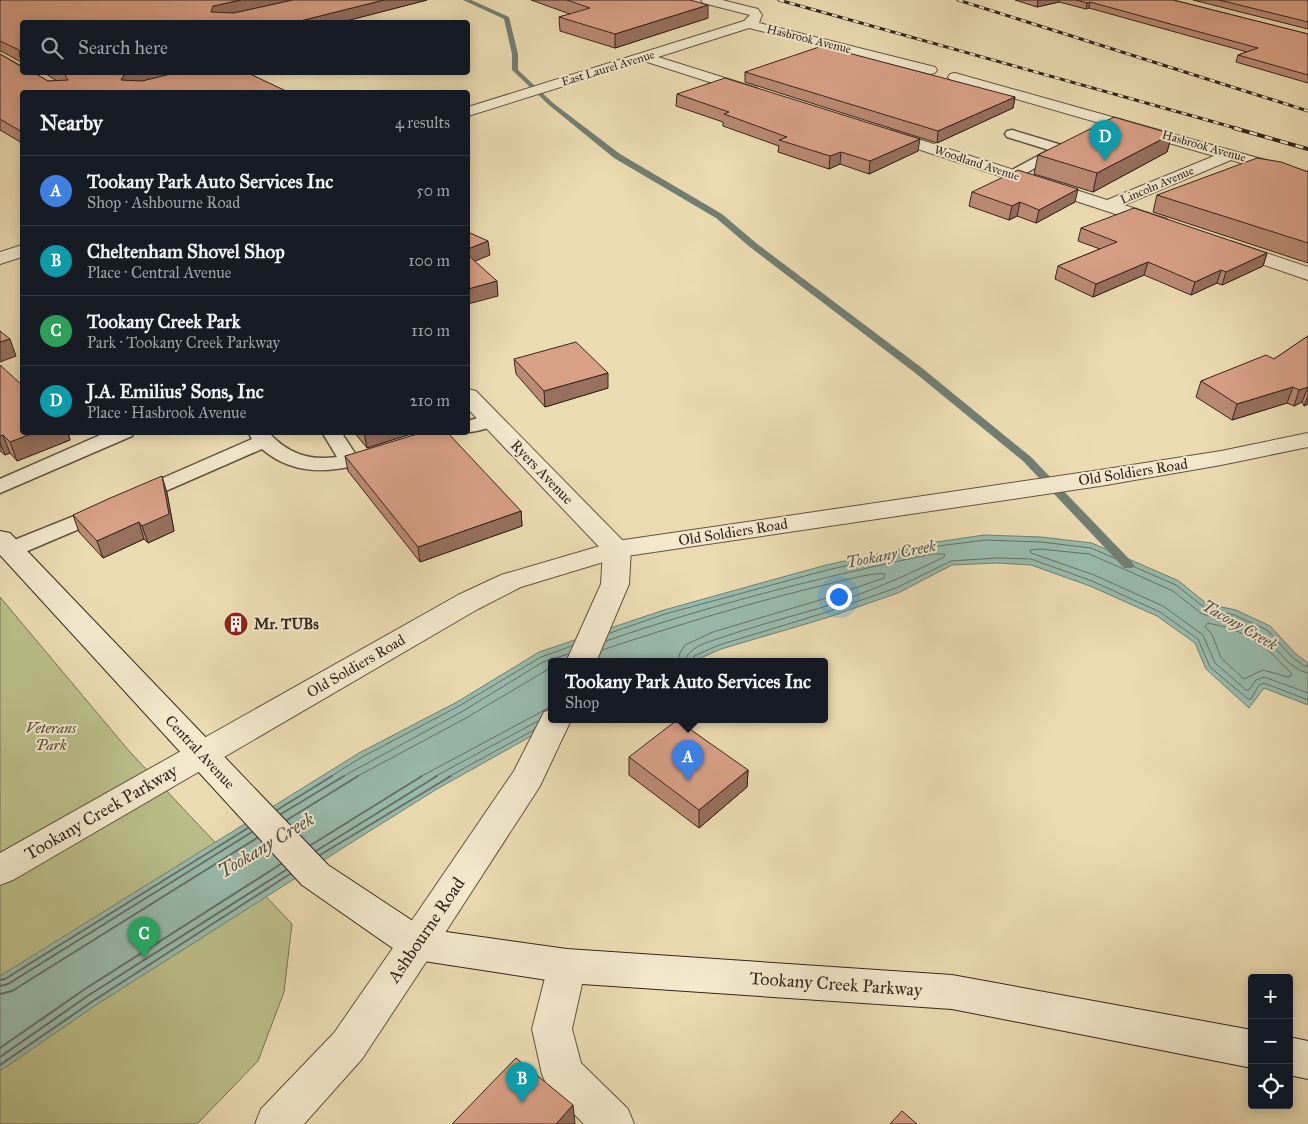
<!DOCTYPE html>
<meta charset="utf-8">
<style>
body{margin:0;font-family:"IM FELL Great Primer",serif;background:#20242c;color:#f1f3f6}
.controls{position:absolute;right:15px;bottom:15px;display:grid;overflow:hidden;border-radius:5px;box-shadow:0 2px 12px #0003}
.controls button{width:45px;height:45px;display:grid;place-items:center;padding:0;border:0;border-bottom:1px solid #363941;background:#171b24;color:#f1f3f6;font:25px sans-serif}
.you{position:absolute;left:838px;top:596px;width:18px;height:18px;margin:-12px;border:4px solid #fff;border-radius:50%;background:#1a73e8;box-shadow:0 0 0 8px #1a73e833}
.badge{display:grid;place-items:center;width:32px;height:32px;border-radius:50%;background:#c59692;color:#fff;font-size:16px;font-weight:700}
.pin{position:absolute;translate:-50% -41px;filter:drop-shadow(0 1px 2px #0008)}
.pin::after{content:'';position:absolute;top:26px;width:18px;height:15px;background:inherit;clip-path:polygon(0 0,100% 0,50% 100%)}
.popup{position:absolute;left:548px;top:658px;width:280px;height:65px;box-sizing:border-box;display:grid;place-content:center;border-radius:5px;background:#171b24;filter:drop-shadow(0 1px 4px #0005);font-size:16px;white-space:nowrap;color:#9ea1a6}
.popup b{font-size:19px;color:#f1f3f6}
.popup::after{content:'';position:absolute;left:50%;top:100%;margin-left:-10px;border:10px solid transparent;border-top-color:#171b24}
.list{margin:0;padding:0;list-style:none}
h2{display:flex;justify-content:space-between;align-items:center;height:65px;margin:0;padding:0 20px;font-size:21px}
h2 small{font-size:16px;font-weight:400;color:#9ea1a6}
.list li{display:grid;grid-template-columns:32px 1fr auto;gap:15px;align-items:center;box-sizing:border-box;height:70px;padding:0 20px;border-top:1px solid #363941}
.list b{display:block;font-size:19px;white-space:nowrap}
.list p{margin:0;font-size:16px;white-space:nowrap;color:#9ea1a6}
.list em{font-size:16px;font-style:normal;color:#9ea1a6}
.icon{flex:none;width:28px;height:28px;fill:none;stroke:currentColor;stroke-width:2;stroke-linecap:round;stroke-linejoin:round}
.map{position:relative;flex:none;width:1308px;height:1124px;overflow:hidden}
.search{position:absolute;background:#171b24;box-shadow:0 2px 12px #0003;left:20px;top:20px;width:450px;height:55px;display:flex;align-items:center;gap:12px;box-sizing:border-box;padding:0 18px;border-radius:5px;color:#9ea1a6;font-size:19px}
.panel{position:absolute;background:#171b24;box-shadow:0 2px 12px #0003;left:20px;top:90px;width:450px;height:345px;border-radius:5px}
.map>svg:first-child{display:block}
</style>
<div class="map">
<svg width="1308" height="1124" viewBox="0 0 1308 1124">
<rect width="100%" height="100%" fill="#ebdbb1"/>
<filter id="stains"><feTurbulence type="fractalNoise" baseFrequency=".004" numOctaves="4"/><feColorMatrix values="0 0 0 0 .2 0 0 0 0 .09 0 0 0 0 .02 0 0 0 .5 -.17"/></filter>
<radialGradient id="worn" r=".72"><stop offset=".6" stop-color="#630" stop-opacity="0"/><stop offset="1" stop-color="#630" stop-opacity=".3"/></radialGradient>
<path fill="#bbbf89" stroke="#787253" d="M0,597L129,751L292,924L284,992L258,1061L197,1124H0Z"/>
<path fill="#98bbad" stroke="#707f73" d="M984,535L1041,537L1092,543L1179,581L1207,604L1236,610L1270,626L1295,653L1308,663V705L1264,688L1249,708L1206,669L1195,643L1157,616L1090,586L1031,565L997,563L952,565L898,593L826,618L721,649L692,662H552V720H566L535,734L437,789L365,834L96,1005L0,1071V976L359,753L457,702L539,652L664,610L826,565L930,543Z"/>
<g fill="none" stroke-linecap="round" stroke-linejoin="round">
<path stroke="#667065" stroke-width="1" d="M1208,623L1230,628L1259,641L1291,673V676L1288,677L1263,670L1244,679L1221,658L1212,634L1205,627Z
M610,633L665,614L827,570L931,547L985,540L1041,542L1091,548L1176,585L1205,608L1234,615L1267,630L1292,657L1304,666H1308
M606,641C713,604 822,577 932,554H945L944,557C904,577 863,594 820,608C786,618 751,627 717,639C705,643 687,648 685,662
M602,650C678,625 755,601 833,583C846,580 873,572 885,574L884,578L820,600L713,632L685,645L680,653L678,662
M692,662L694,656L719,645L824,613L896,588L951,561L997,558L1031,559L1092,581L1160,612L1198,639L1210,667L1248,699H1251L1259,685L1264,683L1308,700
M1308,673L1301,671L1288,662L1263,635L1232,621L1202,614L1173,591L1133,573L1089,554L1040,549L1030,550L1031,553L1094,575L1163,606L1203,635L1215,663L1246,690H1249L1256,680L1264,677L1308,693
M330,777L362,757L459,706L541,657L572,646
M342,777L463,711L543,662L568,654
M356,777L466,718L552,667
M420,777L552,706
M434,777L538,721
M448,777L534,730"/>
<path stroke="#667065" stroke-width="2" d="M277,810L332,776
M281,814L344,776
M287,820L358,776
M311,845L422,776
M316,851L437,776
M320,855L451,776
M0,980L5,979L248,828
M0,986L8,984L252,832
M0,994L12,991L257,838
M0,1048L85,989L281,864
M0,1057L89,995L286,870
M0,1065L93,1001L290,874"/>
<path fill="#707f73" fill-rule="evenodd" d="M463,0H471L509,17L518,54V70L553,103L620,154L722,214L756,243L922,368L1031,457L1132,562L1134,565L1132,568H1124L1023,461L914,372L750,247L716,218L614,158L549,105L512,70V54L504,19Z"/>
<defs>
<path id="service" d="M1012,130L1065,146L1067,149L1018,178H1008L1006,175L1008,172L1049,150L1007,137L1005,134L1007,131Z
M490,414L497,416L500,420C494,428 476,432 467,432L468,421Z
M107,432H134L132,436L0,493V479Z
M248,432H268C288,454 309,461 337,457L322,432H341L360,461L357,465C323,474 290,473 262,449L145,500L138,502L131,500L127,496L131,492L252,439Z
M104,504L112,505L115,510L112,515L18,555L10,557L2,555L0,552L2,545Z"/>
<path id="minor" d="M701,0H722L758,9L762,15L759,23L935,67L937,70L935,73L930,74L749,28L658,57L757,88L759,91L757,94H747L644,61L468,116V107L744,21L750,15L703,3Z
M955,73L1308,172V182L1231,160L1124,205L1167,219L1170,223L1167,227L1161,229L878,136L876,133L878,130H890L1107,200L1214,156L950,80L948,77L950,74Z
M1230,241L1308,267V280L1223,251L1220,247L1223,243Z
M22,245V257L0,264V252Z
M468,389L476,391L631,549L629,584L596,662H566L601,584L603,551L468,409Z
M552,709V720H571L540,786L430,956L417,960L404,956L398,944L404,932L514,771L544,712Z
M567,949L581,954L586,966L572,1029L581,1063L628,1109L634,1124H584L548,1088L542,1074L532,1029L548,966L553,954Z"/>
<path id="tertiary" d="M1308,433V447L1221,465L1100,486L620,557L521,587L478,609L13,880L0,885V853L458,595L501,575L617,541L1100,470L1221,451Z
M417,928L430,932L436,944L430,956L362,1059L304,1124H255L261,1109L334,1033L404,932Z"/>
<path id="secondary" d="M0,531L10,533L328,865L425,929L567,949L952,975L1252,1030V1068L952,1009L567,983L417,960L404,956L302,885L0,555Z
M1289,1037L1308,1041V1079L1289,1075Z"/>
</defs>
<use href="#service" stroke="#625242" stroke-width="3"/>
<use href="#minor" stroke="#625242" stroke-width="2"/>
<use href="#tertiary" stroke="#625242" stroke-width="2"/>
<use href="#secondary" stroke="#34241d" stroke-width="2"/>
<use href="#service" fill="#f2e8cc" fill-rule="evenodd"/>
<use href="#minor" fill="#f2e8cc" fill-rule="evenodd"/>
<use href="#tertiary" fill="#f2e8cc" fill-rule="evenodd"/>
<use href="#secondary" fill="#f2e8cc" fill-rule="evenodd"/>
<defs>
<path id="rail-far1" d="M779,0L1239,129
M958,0L1308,111"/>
<path id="rail" d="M1234,128L1308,149"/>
</defs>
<use href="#rail-far1" stroke="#34241d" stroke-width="3"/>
<use href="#rail" stroke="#34241d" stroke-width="4"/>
<use href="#rail-far1" stroke="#f2e8cc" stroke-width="2" stroke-dasharray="5.5" stroke-linecap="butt"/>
<use href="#rail" stroke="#f2e8cc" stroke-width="2.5" stroke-dasharray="8" stroke-linecap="butt"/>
</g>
<path fill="#ba8a74" stroke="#34241d" d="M0,0H427L342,22H22V66L21,62L1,51L0,52Z
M531,0H690L708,18L615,48L560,31L559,17L570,14Z
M1015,0H1173L1308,34V83L1236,62L1238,55L1247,52L1089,8L1086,9L1059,2L1037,7Z
M1193,0H1308V29Z
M0,54L48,81H57L43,72H246L22,92V143L0,130Z
M745,72L1015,97L1013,108L937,143L745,82Z
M677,94L918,151L869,174L840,164L829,169L778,152L779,146L723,126V122L676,106Z
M1172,134L1167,152L1093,192L1034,174L1038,155Z
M1308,172V263L1153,212L1157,195Z
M972,192L1075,202L1036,223L1017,216L1009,220L969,206Z
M1081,228L1267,253L1263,266L1222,285L1217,283L1191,295L1144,275L1093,297L1055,279L1058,266L1100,249L1078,241Z
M1308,336V404L1304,406L1302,402L1294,406L1287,403L1232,420L1196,397L1201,381L1274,359Z
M514,359L608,388L545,407L516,374Z
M0,365L22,432H68L70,440L17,461L10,453L5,455L0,451Z
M354,432H417L367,448Z
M345,456L521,511L522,526L420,562L348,471Z
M167,493L174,531L148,543L144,539L103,558L79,532L73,515Z
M629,757L748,770L747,787L699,828L629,775Z"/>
<path fill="#97705e" stroke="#34241d" d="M241,0H293L216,17L211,12L213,6Z
M384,0H427L342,22H296Z
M1038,0H1059V2L1037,7Z
M1090,2L1089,8L1086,9L1087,3Z
M708,5V18L615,48V34Z
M134,72H187L128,87L121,80L124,75Z
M1015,97L1013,108L937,143L938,131Z
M1172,134L1167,152L1093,192L1097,173Z
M920,139L918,151L869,174L870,161Z
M841,152L840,164L829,169L830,156Z
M1078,189L1075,202L1036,223L1039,210Z
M1020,202L1017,216L1009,220L1012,206Z
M488,241L490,255L468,264V249Z
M1267,253L1263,266L1222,285L1226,272Z
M1148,262L1144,275L1093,297L1096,284Z
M1221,270L1217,283L1191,295L1195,282Z
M497,281L498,296L468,304V289Z
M10,339L16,356L0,362V342Z
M608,373V388L545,407L544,391Z
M1293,387L1287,403L1232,420L1237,404Z
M1308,387L1302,402L1294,406L1299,390Z
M1308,396V404L1304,406Z
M36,432H68L70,440L17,461L10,442Z
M364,432H417L367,448Z
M3,435L10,453L5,455L0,443V436Z
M162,476L167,493L174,531L148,543L142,526Z
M521,511L522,526L420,562L418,547Z
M139,522L144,539L103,558L97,541Z
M748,770L747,787L699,828V810Z
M573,1105L575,1124H556Z"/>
<path fill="#d8a087" stroke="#34241d" d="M0,0H241L213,6L211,12L234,13L293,0H384L296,22H22V58H20L19,50L0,41Z
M567,0H690L708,5L615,34L559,17L590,8Z
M1076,0H1173L1308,34V75L1238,55L1258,48L1090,2L1087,3Z
M1219,0H1308V22Z
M822,46L1015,97L938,131L745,72Z
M0,54L22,67V72H33L48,81L68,80L65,75L61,72H134L124,75L121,80L142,81L179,72H246L288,92H22V132L0,119Z
M725,78L920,139L870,161L841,152L830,156L779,140L787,137L724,114L729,112L677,94Z
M1114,117L1172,134L1097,173L1038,155Z
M1257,158L1281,162L1308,172V243L1157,195Z
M1018,170L1078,189L1039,210L1020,202L1012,206L972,192Z
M1134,208L1267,253L1226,272L1221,270L1195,282L1148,262L1096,284L1058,266L1117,242L1081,228Z
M468,232L488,241L468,249Z
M468,255L497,281L468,289Z
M0,331L10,339L0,342Z
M1308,336V387L1299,390L1293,387L1237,404L1201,381L1266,355L1274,359Z
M576,342L608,373L544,391L514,359Z
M0,365L22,385V432H36L10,442L3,435L0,436Z
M424,432H447L521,511L418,547L345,456Z
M162,476L169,514L142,526L139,522L97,541L73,515L108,499Z
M677,720L748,770L699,810L629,757Z
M516,1058L573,1105L556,1124H452Z
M902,1111L917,1124H890Z"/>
<defs>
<symbol id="building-disc" viewBox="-11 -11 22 22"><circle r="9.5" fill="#8f2418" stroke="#f2e8cc"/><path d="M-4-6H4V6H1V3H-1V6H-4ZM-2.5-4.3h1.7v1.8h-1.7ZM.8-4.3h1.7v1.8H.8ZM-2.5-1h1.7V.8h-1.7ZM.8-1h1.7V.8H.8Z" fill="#fff"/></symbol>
</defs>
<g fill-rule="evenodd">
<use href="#building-disc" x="222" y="610" width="28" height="28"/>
</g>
<g text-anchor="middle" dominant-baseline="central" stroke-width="4" stroke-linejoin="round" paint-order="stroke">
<g font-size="12" fill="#34241d" stroke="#f2e8cc">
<text transform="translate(809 39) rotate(14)">Hasbrook Avenue</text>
<text transform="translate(608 68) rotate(-17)">East Laurel Avenue</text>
<text transform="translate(1204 146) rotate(16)">Hasbrook Avenue</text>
<text transform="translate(977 163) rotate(18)">Woodland Avenue</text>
<text transform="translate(1157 185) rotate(-23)">Lincoln Avenue</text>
</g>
<g font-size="15" fill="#34241d" stroke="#f2e8cc">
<text transform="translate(542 472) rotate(46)">Ryers Avenue</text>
<text transform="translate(1133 472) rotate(-9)">Old Soldiers Road</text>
<text transform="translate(733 532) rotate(-9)">Old Soldiers Road</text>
<text transform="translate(356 666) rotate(-30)">Old Soldiers Road</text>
<text transform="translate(200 752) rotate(47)">Central Avenue</text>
</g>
<g font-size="15" font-weight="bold" fill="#34241d" stroke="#f2e8cc" text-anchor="start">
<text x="254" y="624">Mr. TUBs</text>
</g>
<g font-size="15" font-style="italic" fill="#564b38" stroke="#f2e8cc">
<text x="51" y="728">Veterans<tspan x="51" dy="17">Park</tspan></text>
</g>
<g font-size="16" font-style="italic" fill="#525148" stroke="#f2e8cc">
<text transform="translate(891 554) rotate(-11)">Tookany Creek</text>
<text transform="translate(1240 625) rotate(30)">Tacony Creek</text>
</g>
<g font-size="18" fill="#34241d" stroke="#f2e8cc">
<text transform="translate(101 812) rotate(-30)">Tookany Creek Parkway</text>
<text transform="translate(426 930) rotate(-56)">Ashbourne Road</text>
<text transform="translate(836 984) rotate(4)">Tookany Creek Parkway</text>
</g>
<g font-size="19" font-style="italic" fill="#525148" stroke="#f2e8cc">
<text transform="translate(266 845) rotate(-31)">Tookany Creek</text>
</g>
</g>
<rect width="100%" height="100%" filter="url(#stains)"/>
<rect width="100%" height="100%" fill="url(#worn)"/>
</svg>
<div class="controls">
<button>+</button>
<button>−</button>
<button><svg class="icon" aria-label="locate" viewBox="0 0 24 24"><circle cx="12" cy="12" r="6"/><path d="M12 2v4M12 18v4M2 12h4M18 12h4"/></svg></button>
</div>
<div class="you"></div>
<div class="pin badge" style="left:688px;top:781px;background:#3f7fe0">A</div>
<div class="popup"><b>Tookany Park Auto Services Inc</b>Shop</div>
<div class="pin badge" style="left:522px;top:1103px;background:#0f9aa8">B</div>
<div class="pin badge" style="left:144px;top:958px;background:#2e9e5b">C</div>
<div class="pin badge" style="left:1105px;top:161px;background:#0f9aa8">D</div>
<div class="search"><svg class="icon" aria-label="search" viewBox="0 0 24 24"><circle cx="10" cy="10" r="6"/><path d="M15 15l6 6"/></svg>Search here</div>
<section class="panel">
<h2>Nearby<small>4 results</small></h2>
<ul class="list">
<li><span class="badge" style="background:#3f7fe0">A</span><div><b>Tookany Park Auto Services Inc</b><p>Shop · Ashbourne Road</p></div><em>50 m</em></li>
<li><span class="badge" style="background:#0f9aa8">B</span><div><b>Cheltenham Shovel Shop</b><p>Place · Central Avenue</p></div><em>100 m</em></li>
<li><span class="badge" style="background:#2e9e5b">C</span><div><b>Tookany Creek Park</b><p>Park · Tookany Creek Parkway</p></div><em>110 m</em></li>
<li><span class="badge" style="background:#0f9aa8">D</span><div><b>J.A. Emilius' Sons, Inc</b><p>Place · Hasbrook Avenue</p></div><em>210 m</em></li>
</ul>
</section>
</div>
